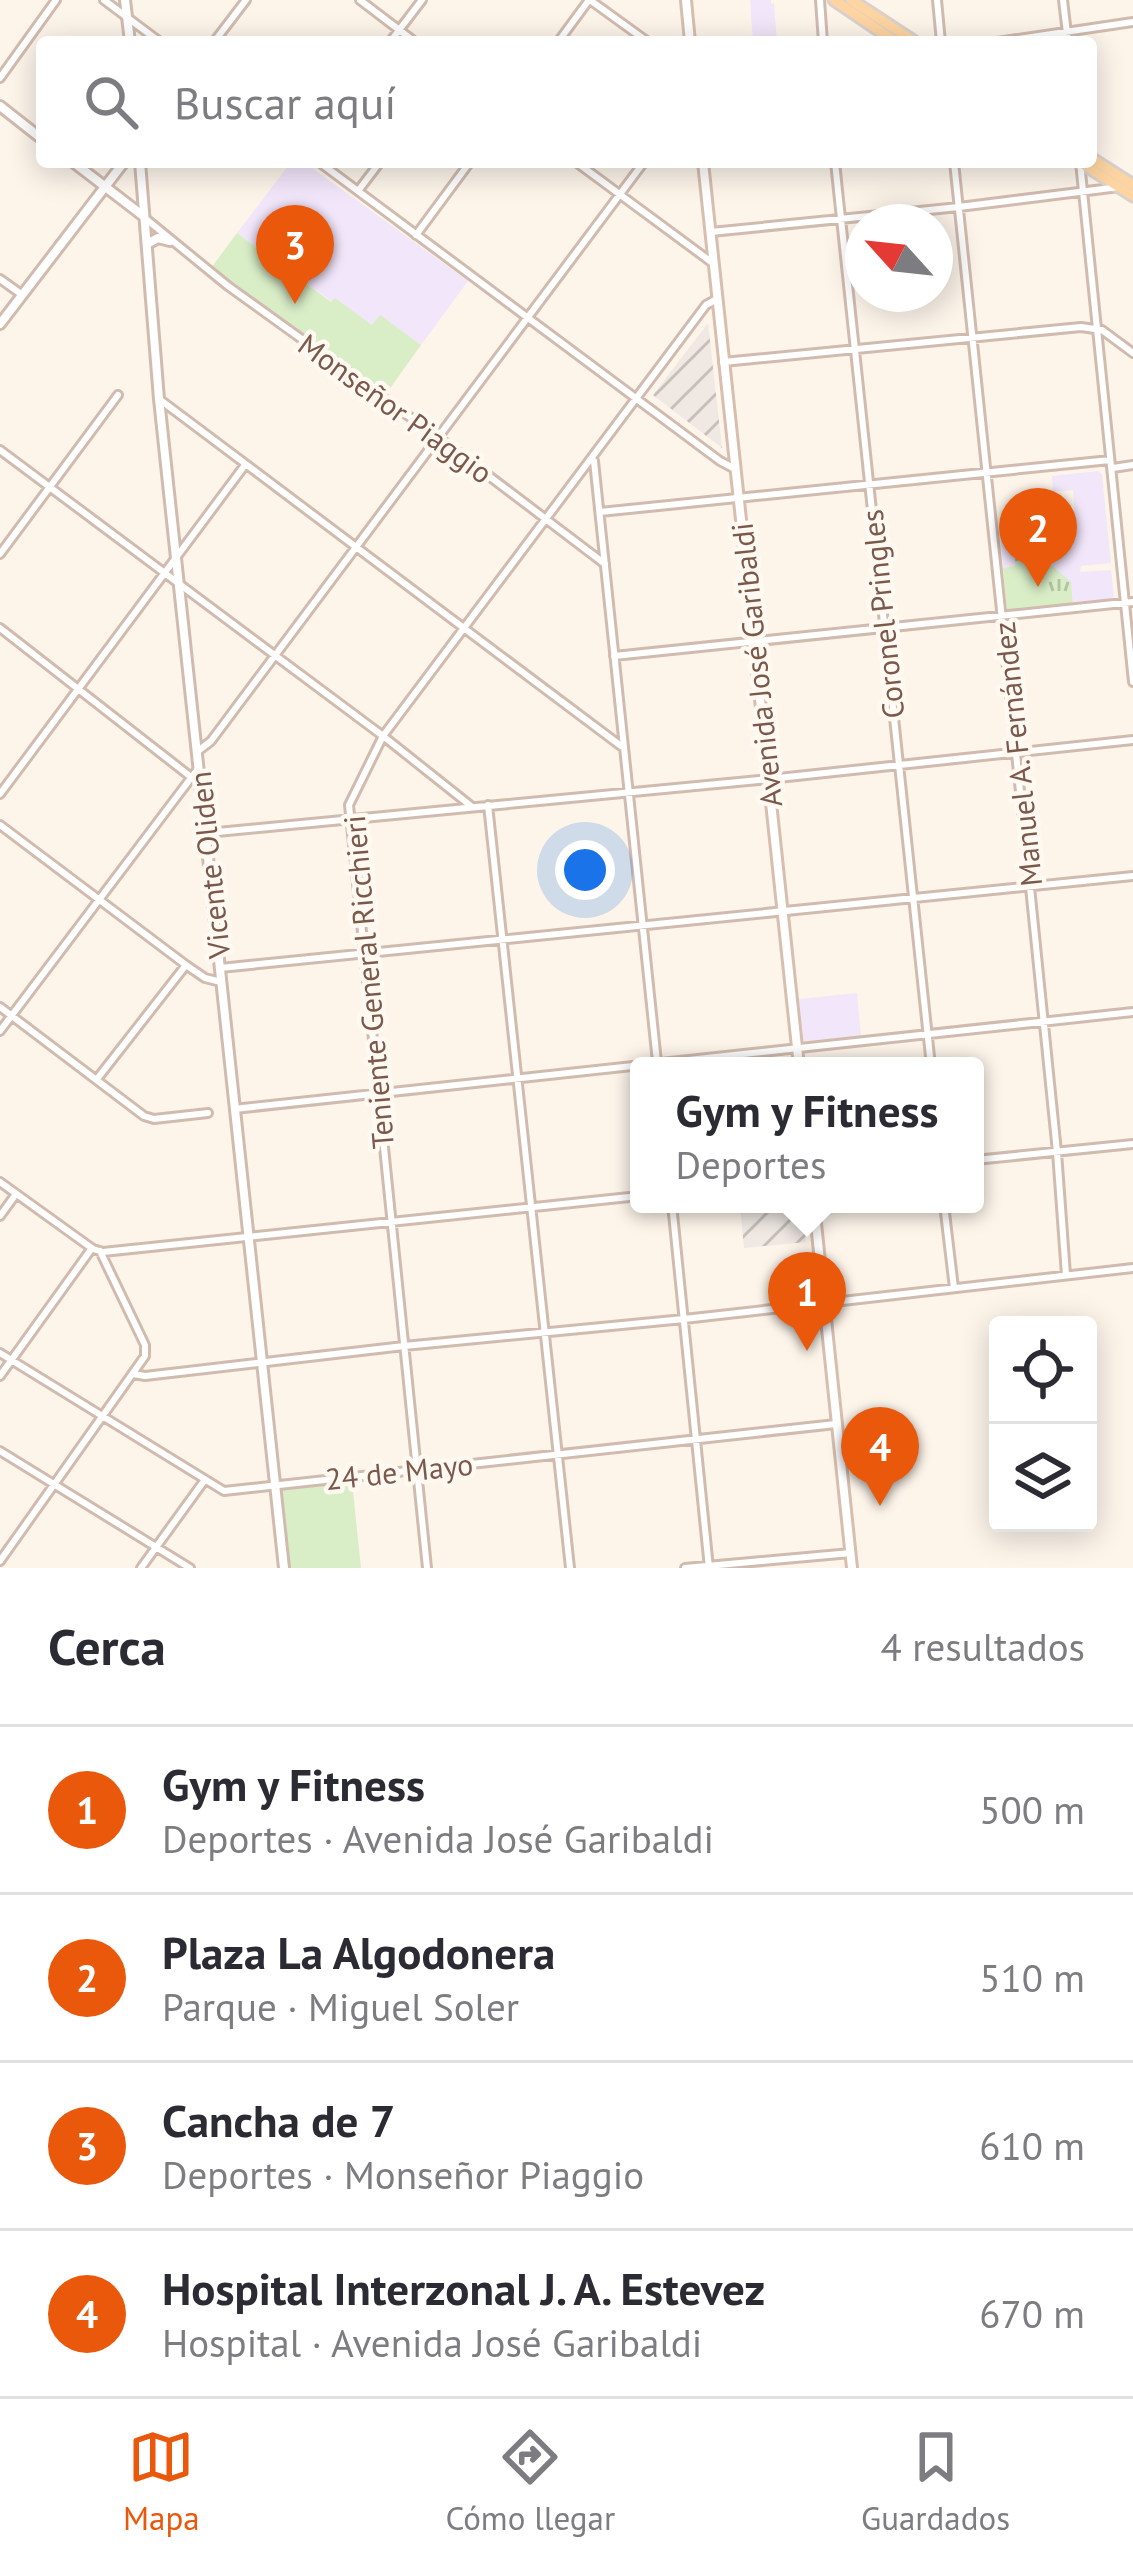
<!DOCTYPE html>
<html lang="es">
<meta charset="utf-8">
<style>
body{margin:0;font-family:"PT Sans",sans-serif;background:#f2f2f3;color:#2b2b33}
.controls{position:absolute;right:36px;bottom:36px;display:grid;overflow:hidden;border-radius:12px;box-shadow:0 6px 30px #0003}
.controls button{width:108px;height:108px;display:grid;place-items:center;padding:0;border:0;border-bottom:3px solid #e1e1e2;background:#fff;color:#2b2b33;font:60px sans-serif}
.compass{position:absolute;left:845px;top:204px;width:108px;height:108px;border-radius:50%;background:#fff;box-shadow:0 6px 30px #0003;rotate:297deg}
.you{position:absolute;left:585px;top:870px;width:42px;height:42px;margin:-30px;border:9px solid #fff;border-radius:50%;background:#1a73e8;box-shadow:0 0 0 18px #1a73e833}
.badge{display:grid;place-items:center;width:78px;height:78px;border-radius:50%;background:#ea580c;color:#fff;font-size:39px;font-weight:700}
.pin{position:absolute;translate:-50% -99px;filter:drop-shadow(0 3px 6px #0008)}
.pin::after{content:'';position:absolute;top:63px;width:42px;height:36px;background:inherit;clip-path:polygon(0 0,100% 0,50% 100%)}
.popup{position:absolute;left:630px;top:1057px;width:354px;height:156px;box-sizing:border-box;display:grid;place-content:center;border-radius:12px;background:#fff;filter:drop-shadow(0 3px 9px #0005);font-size:39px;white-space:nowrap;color:#7c7c81}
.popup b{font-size:45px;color:#2b2b33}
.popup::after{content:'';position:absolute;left:50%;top:100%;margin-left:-24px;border:24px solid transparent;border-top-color:#fff}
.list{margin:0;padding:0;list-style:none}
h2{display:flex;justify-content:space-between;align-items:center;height:156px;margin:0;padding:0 48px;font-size:51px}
h2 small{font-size:39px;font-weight:400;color:#7c7c81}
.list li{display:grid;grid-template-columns:78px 1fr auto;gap:36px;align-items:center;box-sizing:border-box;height:168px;padding:0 48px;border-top:3px solid #e1e1e2}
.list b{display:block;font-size:45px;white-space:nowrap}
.list p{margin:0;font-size:39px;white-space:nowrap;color:#7c7c81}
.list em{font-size:39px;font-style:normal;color:#7c7c81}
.icon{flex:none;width:66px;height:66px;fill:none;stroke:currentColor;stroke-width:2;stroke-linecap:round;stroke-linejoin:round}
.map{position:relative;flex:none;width:1133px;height:1568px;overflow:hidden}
.search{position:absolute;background:#fff;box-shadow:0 6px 30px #0003;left:36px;right:36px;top:36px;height:132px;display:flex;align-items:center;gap:30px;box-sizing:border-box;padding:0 42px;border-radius:12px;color:#7c7c81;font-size:45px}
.sheet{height:828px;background:#fff}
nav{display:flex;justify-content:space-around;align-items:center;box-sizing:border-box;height:168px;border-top:3px solid #e1e1e2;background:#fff;font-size:33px;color:#7c7c81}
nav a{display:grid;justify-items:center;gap:6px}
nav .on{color:#ea580c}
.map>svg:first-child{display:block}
</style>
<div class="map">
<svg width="1133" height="1568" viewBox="0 0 1133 1568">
<defs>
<pattern id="industrial-furrows" width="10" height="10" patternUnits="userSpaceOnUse" patternTransform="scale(3)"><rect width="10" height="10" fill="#efe8e3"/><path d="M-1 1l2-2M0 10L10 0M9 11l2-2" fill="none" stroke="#c7bfba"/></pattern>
<pattern id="park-tufts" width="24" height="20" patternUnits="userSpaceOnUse" patternTransform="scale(3)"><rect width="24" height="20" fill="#d9edc7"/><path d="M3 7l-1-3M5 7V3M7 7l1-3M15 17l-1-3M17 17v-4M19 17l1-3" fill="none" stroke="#b5c3a4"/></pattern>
</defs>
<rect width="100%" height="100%" fill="#fdf5ea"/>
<path fill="url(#industrial-furrows)" d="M708,323L722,448L653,395Z
M740,1204H803L806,1242L744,1248Z"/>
<path fill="#f2e6fa" d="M750,0H771V4L774,3L777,42H753Z
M291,162H304L468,281L421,345L380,316L372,326L336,299L332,302L237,233Z
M1098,471L1102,474L1111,563L1081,566L1080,572L1111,570L1114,596L1111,599L1072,602L1070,582L1015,560V566L1003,568L999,523L1051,518L1052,525L1075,523L1073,490L1053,492L1052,476Z
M857,993L861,1036L803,1041L799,999Z"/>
<path fill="#d9edc7" d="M237,233L331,302L335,298L372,325L380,315L421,345L386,394L211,268Z
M352,1482L361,1568H290L281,1489Z"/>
<path fill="url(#park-tufts)" d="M1042,557L1071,582L1073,607L1011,613L1007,610L1003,568L1015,566V559Z"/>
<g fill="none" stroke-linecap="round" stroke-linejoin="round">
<defs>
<path id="minor" d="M104,0L160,42
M360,0L415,42
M590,0L648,42
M820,0L823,42
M937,0L941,42
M1063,0L1068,42
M214,42L246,0
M390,42L422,0
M558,42L589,0
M997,42L1133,22
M0,78L56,0
M319,162L720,461L735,469
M576,162L714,264
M835,162L931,1066
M954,162L1030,887L1057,1152L1066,1275
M1080,162L1133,682
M358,191L380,162
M146,219L228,286L439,438L605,564
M711,232L959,207L1119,187
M416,235L470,162
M0,279L21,294
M723,362L1081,327L1102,330L1133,353
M159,399L621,746
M0,450L383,736L471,806
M594,461L657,1062
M1113,468L1133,465
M600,512L1110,460
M0,554L118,395
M0,628L191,777
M614,656L1133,602
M198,751L211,741L644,162
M0,794L245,465
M488,805L570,1568
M0,825L186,965L205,978L221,982
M207,833L769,779L1133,740
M220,968L1133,876
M0,1007L144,1116L154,1119L208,1113
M0,1031L197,770
M97,1079L186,965
M234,1109L1133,1012
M975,1160L1133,1144
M0,1182L93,1249L103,1252L639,1196
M672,1204L709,1568
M944,1204L954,1288
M0,1216L16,1194
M0,1353L224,1491L836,1424
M133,1374L145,1376L404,1346L684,1319L1133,1268
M0,1376L92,1248
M0,1451L190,1568
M0,1561L145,1356V1345L100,1251
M141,1568L204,1481
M427,1568L349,805L383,736L706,305L717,299
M685,1568L851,1553"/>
<path id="tertiary" d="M125,0L130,42
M0,106L42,139
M73,162L142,215
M140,162L159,399L284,1568
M147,244L158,238L170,241
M0,324L124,162"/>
<path id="secondary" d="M686,0L690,42
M703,162L799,1066
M814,1204L852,1568"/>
<path id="primary" d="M834,0L896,42
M851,0L915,42
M1091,158L1133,185
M1080,162L1133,196"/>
</defs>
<use href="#minor" stroke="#d1bbae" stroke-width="12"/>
<use href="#tertiary" stroke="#d1bbae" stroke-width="14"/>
<use href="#secondary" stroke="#d7beae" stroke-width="14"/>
<use href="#primary" stroke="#dad1cd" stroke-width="15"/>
<use href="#minor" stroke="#fff" stroke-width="6"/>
<use href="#tertiary" stroke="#fff" stroke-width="8"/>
<use href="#secondary" stroke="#fff" stroke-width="8"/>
<use href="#primary" stroke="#fed5a1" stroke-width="9"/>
</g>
<g text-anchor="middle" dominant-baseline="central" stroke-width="9" stroke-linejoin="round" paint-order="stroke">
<g font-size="30" fill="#7a594b" stroke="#fff9f2">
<text transform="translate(396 408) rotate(36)">Monseñor Piaggio</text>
<text transform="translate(882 614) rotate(-96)">Coronel Pringles</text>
<text transform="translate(756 665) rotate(-96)">Avenida José Garibaldi</text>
<text transform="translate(1017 754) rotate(-96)">Manuel A. Fernández</text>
<text transform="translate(209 865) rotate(-96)">Vicente Oliden</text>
<text transform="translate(368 982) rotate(-95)">Teniente General Ricchieri</text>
<text transform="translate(399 1471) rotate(-6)">24 de Mayo</text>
</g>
</g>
</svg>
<div class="controls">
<button><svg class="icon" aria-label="locate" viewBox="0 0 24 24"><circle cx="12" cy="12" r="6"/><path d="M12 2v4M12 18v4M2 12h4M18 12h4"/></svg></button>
<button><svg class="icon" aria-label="layers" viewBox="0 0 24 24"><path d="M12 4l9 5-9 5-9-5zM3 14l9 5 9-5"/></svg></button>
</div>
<svg class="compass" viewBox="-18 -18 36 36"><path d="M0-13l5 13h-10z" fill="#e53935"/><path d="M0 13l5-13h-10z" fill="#7c7c81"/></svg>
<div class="you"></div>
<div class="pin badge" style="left:807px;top:1351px">1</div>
<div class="popup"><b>Gym y Fitness</b>Deportes</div>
<div class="pin badge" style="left:1038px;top:587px">2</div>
<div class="pin badge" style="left:295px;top:304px">3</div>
<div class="pin badge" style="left:880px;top:1506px">4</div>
<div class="search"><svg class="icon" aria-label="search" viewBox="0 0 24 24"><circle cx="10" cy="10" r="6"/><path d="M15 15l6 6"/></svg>Buscar aquí</div>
</div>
<section class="sheet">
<h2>Cerca<small>4 resultados</small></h2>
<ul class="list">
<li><span class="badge">1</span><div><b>Gym y Fitness</b><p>Deportes · Avenida José Garibaldi</p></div><em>500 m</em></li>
<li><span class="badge">2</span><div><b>Plaza La Algodonera</b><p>Parque · Miguel Soler</p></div><em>510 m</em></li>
<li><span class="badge">3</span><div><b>Cancha de 7</b><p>Deportes · Monseñor Piaggio</p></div><em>610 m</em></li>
<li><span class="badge">4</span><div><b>Hospital Interzonal J. A. Estevez</b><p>Hospital · Avenida José Garibaldi</p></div><em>670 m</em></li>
</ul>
</section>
<nav>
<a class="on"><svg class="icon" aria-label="map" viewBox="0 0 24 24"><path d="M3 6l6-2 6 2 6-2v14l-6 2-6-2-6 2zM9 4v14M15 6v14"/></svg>Mapa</a>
<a><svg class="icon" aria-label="directions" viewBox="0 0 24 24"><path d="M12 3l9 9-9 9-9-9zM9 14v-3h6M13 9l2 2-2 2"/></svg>Cómo llegar</a>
<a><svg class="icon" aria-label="saved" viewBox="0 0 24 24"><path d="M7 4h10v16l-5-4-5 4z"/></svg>Guardados</a>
</nav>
